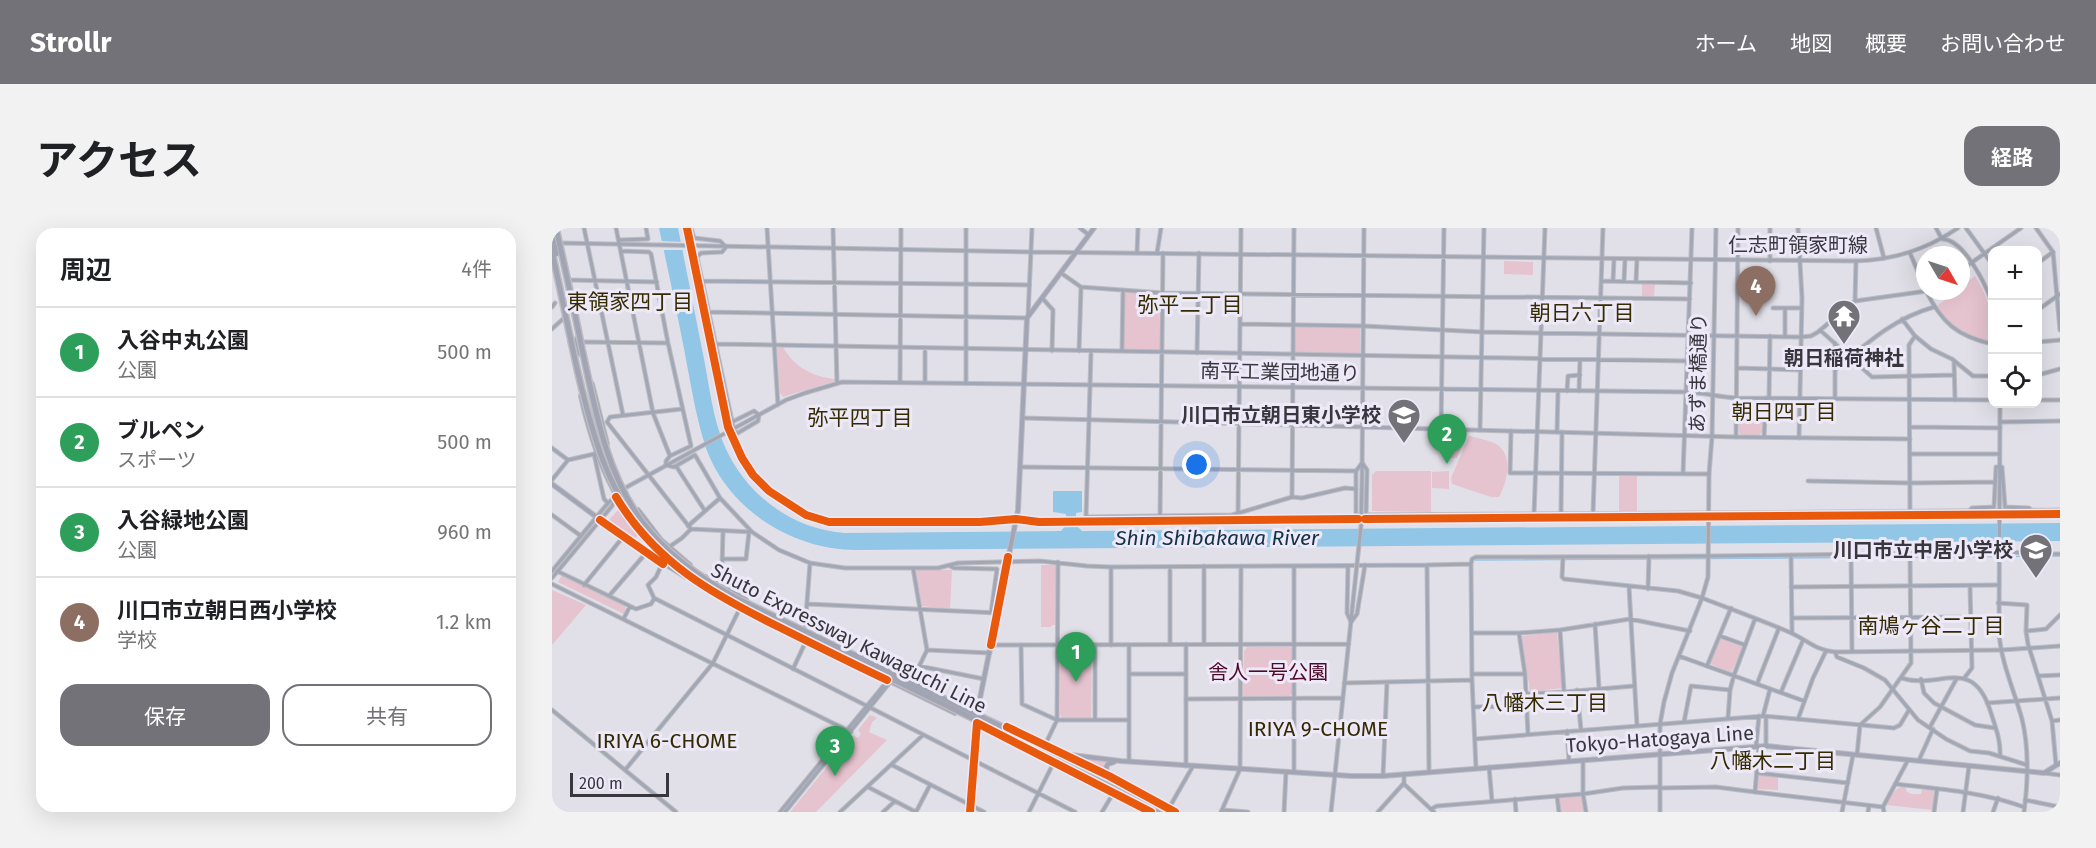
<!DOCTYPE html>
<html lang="ja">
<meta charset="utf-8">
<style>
body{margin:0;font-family:"Fira Sans","Noto Sans JP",sans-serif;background:#f2f2f2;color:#202124}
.controls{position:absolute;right:18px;top:18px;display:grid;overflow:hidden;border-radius:12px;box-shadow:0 6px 24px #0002}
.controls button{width:54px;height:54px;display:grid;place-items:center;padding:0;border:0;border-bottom:2px solid #e0e0e0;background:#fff;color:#202124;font:30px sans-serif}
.compass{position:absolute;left:1364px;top:18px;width:54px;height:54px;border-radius:50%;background:#fff;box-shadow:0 6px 24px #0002;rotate:129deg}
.scale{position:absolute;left:18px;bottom:15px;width:99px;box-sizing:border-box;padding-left:6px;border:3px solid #38373d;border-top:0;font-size:16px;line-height:21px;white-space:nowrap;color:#38373d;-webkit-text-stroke:4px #eee9f9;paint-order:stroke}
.you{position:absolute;left:645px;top:237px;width:21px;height:21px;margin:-15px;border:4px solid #fff;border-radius:50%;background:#1a73e8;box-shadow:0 0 0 9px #1a73e833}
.badge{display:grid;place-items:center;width:39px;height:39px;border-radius:50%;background:#737279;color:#fff;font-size:20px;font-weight:700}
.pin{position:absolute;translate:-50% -50px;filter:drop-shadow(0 2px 3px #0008)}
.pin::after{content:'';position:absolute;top:32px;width:21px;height:18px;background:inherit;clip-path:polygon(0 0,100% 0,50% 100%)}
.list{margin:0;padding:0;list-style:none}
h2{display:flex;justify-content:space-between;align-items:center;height:78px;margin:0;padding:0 24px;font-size:26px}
h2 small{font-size:20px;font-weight:400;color:#757577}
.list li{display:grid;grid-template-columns:39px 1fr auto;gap:18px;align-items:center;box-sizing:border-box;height:90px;padding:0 24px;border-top:2px solid #e0e0e0}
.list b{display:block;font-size:22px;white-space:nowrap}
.list p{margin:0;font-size:20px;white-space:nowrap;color:#757577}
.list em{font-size:20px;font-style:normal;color:#757577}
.actions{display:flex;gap:12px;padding:18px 24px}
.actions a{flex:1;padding:14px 0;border:2px solid #737279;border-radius:18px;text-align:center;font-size:21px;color:#737279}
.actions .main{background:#737279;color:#fff}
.icon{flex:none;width:33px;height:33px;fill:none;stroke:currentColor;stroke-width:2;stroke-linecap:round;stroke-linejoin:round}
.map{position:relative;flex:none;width:1508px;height:584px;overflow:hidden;border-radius:18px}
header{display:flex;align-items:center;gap:36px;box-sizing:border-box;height:84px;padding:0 30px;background:#737279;color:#fff}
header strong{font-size:28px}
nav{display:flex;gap:33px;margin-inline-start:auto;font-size:21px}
.intro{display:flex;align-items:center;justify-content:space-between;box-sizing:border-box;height:144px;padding:0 36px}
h1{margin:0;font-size:42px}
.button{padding:15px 27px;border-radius:18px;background:#737279;color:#fff;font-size:21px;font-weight:700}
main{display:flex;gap:36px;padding:0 36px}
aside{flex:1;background:#fff;border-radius:18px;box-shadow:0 6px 24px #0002}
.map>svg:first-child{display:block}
</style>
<header>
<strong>Strollr</strong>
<nav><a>ホーム</a><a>地図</a><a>概要</a><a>お問い合わせ</a></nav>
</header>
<div class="intro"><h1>アクセス</h1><a class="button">経路</a></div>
<main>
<aside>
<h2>周辺<small>4件</small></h2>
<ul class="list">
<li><span class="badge" style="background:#2e9e5b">1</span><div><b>入谷中丸公園</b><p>公園</p></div><em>500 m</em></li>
<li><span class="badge" style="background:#2e9e5b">2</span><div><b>ブルペン</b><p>スポーツ</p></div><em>500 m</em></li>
<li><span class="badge" style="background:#2e9e5b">3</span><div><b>入谷緑地公園</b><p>公園</p></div><em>960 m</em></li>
<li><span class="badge" style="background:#8d6e63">4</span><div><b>川口市立朝日西小学校</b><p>学校</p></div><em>1.2 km</em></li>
</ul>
<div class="actions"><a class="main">保存</a><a>共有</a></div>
</aside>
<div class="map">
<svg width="1508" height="584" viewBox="0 0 1508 584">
<rect width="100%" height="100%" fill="#e1e0e8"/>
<path fill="#e5c3cf" d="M952,33L981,34V47L952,46Z
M1423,48C1438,72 1440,86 1440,114C1417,109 1397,99 1385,78L1404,63H1409V59Z
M1090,55H1103L1102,68H1090Z
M575,64L607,67L608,123H572V66Z
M744,99L807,100L808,101V125L806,127L745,125L742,124Z
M1140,110H1149V127H1138Z
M231,119C242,139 261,149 283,151V153L231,169L228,165L225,120Z
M1201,174H1207L1210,177V204L1207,207H1189L1187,205V183L1205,182L1200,181Z
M892,205H915L905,230H891Z
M917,208C925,210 936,212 944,216C962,227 955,255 947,269H939L900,256L899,250Z
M824,243H879V284L820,283V247Z
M897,243V261L880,260V244Z
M1067,248H1085V283H1067Z
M67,281L87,306L83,311L57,292Z
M489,337H504V397H500L499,399H489Z
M366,341L400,342L398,381L370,378L364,344Z
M10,347L74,378L72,386L6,354Z
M0,362L34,377L0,417Z
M1005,404L1010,460L978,464L970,408Z
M1169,410L1191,419L1179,445L1158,436Z
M510,419H538L540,421L539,490H510L508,487V421Z
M695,419H738L740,421V466L737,468L691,469L692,423Z
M318,487L325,490L320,494L317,504L335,512L264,584H238L301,507L306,510L309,506L306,502Z
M526,531L527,530L555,533L551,543Z
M1207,547L1226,549V562L1205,561Z
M1353,558L1355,564L1360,566H1369L1370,561L1382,562L1381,582L1335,577C1337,569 1343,559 1353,558Z
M1029,568L1032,584H1008V570Z"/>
<path fill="#92c6e7" d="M107,0H126C134,40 142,81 150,121C156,149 159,179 168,206C186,260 235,301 293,305L509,303L514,297V286L501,284V263H530V284L524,285V297L530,303L1508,295V313L304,322C241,322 176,282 154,220C144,190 139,157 133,126C125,84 116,42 107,0Z"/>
<path fill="#e1e0e8" d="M107,13L132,14L134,22H109Z"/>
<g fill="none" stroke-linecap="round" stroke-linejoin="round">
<path stroke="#92c6e7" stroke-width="1.5" d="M923,332L1508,328"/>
<defs>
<path id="minor" d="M32,0L71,187
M64,0L101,185L118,228
M139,0L142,10L168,13L174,19L170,24L149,25L145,29L181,198
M281,0L285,155
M528,0L537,7
M1246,0L1250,70L1247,210
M1324,0L1332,30
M1384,0L1390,11C1412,11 1434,57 1440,75
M1414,0L1440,36
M67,12L96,11L94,0
M69,23L97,24L99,26L116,115L139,218L118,228L114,233V237L122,239L143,227L168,270L200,304L227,322L258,335L293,340H386L406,335L488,333L535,338L559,339L875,337L919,336L920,331L924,329C1098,329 1271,327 1444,324C1465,324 1487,326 1508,326
M585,24L586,0
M605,25L609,0
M1218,33V0
M1486,35L1501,24
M1409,42L1469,0
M509,45L529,59L611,65L1138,71
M17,52L105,54
M150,53L477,57
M1050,53L1139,55
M1061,53L1062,31
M1072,53L1073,31
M1084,53L1085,31
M491,71L501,82L500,123
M1303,73L1375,63
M0,79L3,75
M1221,80H1249
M1486,82L1508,66
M156,84L475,90
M1350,91L1363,108L1379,121L1400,131L1421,148H1440
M688,96L812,98L930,104L1249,109L1259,108L1266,104L1303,73L1304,33
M0,101L12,90
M1268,102L1320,149L1402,147
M1233,108V80
M31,114L116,115
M1283,115V142
M163,116L1136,133
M373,120V154
M527,123L529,59
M570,123L571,62
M645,125L647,25
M1402,133L1403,172
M1185,140L1248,142
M1486,147L1508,141
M348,154L349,0
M414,155V0
M1015,163L1016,148L1028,147
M1027,163L1028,132
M1217,170L1218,108
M1283,171V142C1314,116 1342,90 1382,79
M130,181L58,189L55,194L139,301L200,304
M471,190L810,199
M537,191L539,124
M180,194L202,183L207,187L206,193L184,206L183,203
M1448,194L1508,193
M1358,199L1448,200
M928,202L932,0
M959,203L958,245L1157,246
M1005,204L1006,163
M1184,209L1186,0
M1212,209L1214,170
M0,220L16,232
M45,226H42L52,271L56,275
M810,235L804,243V287L1156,285
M811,236L815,242L814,287
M124,238L153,283
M469,239L804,243
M1131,246L1140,0
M0,252L16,232L42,226
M1256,253L1358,255L1443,254
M740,269L742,0
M1358,283L1357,117L1363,108
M1417,283L1420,280L1442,279L1444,239H1450L1453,279L1477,280L1479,282
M1009,285L1010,204
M1041,285L1051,0
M686,286L689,0
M982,286L993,0
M0,287L29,308
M608,288L611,25
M136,298L168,270
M117,319L130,310L139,301
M1239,327L1240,404
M1299,327L1300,424
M1011,329L1010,349L1012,351L1126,363L1150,370
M170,331H194L197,304
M110,336L104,349L96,357L102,370L315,478
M919,336L920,452L924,540
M875,337L877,543
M398,338L402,340L445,341L439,385
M742,338V544
M796,338L795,385L799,394L805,386L813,337
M5,343L84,381L99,376L102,371
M162,353L170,340L171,303
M32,357L71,309
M1077,359L1085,498
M1239,359L1447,357
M1096,361L1097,328
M57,368L94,325
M1446,375L1475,377L1474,403L1476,416L1500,493L1504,537
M256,376L446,385
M72,390L78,378
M1240,390L1418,389
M1043,396L1047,460
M253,401L258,335
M1474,403L1494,401L1508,387
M920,405H967L1008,402L1078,391L1138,403
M967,405L973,446L976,506
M1168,408L1193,417
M618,416V339
M652,416V338
M469,417L470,476L505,492H577
M543,417V492
M559,417V339
M375,422L438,425
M1283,424L1449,422
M367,438L432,451
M1155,438L1179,380
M241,441L254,413
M577,446H634
M920,446H973
M1486,448L1508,447
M1413,449L1420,440L1418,358
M1349,450C1387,462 1420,427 1438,482C1443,498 1449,512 1448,528
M1369,451L1372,465L1382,475L1423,497L1443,500
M360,453L375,422L361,340
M792,455L920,452
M1205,456L1227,400
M1025,462L1029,502
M1229,464L1251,412
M975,466L1012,464L1008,402
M1435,475L1508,470
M921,479L975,478
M319,480L523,584
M1211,488L1218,461
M1214,488V518
M1500,493L1508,492
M1132,494L1139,458L1178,462
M1378,499L1405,450
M1015,503L1017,533
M923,511L1212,488L1342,500L1348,497L1357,482
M493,517L505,492L506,334
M1204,518L1207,488
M1305,527L1308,497L1328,479L1359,435L1358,327
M1031,532V566L1034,584
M1367,532L1381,501
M577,533V417
M340,537L432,584
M634,538V416
M937,539L940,573
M1205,545L1296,555
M852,546V556L882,584
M831,548L835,454
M316,559L364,584
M1108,560L1164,559L1203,564L1207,518
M1031,566L1071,560L1108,559
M1005,568L1007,584
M963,571L964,584
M1473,572L1508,579
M617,580L641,538
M671,582L696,584
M288,584L371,507
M331,584L343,573
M364,584L378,557
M477,584L502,534
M669,584L688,541L689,338
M732,584L734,544
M826,584L852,555
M1290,584L1301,527
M1316,584L1317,578
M1382,584L1385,561
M1411,584L1417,538
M1441,584L1446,570"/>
<path id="tertiary" d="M215,0L226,177
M1484,0L1501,24L1508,102
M8,15L479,24L1304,33C1342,32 1374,22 1406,0
M1358,25L1373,60
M1374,63C1390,95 1405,108 1440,116
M476,88L480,0
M1486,114L1508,112
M1486,172H1508
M1448,176L1447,405C1449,434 1462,462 1470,491C1477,520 1476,554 1472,584
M537,192L534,289L680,287L740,269L750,270L793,260L804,261
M810,199L1184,209L1358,211
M889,201L892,0
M1358,226H1448
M810,251L812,0
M1156,285C1274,284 1391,284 1508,282
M0,343L56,275L73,260L234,172L253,165L290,154L1134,164C1152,165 1167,169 1185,170L1440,172
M0,350L60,278L64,269
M0,356L299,504
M1150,370C1179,381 1209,392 1237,404C1254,411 1262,422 1283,424L1285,429L1312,440L1333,452L1366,492L1394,511L1418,523L1437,525L1475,537
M439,417L797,416
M1450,422L1508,418
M1127,428L1252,473
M1012,464L1082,458
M634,471L791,470
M0,482L124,584
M1176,490L1178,462L1182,447L1203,391
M1246,491L1261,450L1274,423
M73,542L161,435L189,378
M1492,545L1508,547
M1343,556C1388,561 1430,564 1472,579
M1203,564L1331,579
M879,581L885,578L1031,566
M228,584L332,457L336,450
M233,584L340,452
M550,584L562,564
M779,584L800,383
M1108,584V496L1112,474L1120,445L1150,370L1156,349L1157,246L1160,209L1164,0
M1332,584L1331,579L1356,532"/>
<path id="secondary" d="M40,156L55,216
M29,168C42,226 63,281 106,323
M0,256L85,319L134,349
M86,282L109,312L138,337
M72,307L101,326L106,327L111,323
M132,345L158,363
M154,349L194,372
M191,381L403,485
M511,526L569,533L800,548H831L1214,518L1492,545L1508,535
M557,548L554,540L556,536L562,534
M560,549L623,584
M418,584L425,485L466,282L475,90L542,0"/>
<path id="motorway" d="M25,112L28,125
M519,538L608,584"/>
</defs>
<use href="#minor" stroke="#bdbcc2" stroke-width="5"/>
<use href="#tertiary" stroke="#bdbcc2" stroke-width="5"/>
<use href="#secondary" stroke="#bdbcc2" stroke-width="6"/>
<use href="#motorway" stroke="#bdbcc2" stroke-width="8"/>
<use href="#minor" stroke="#a2a7b5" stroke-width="3"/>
<use href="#tertiary" stroke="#a2a7b5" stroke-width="3"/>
<use href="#secondary" stroke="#a1a5b5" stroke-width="4"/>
<use href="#motorway" stroke="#a0a4b3" stroke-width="5"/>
<defs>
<path id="tertiary-bridge" d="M800,383L809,298L810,251"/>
<path id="motorway-bridge" d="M4,0C13,40 22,80 30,121C43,180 53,242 89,292C114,326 148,349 184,370L554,549L618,584
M0,9L4,26
M0,24C9,64 17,105 26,145C40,205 55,264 98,311C122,337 151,357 182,374L426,493L603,584"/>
</defs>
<use href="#tertiary-bridge" stroke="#bdbcc2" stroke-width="5" stroke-linecap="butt"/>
<use href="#motorway-bridge" stroke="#bdbcc2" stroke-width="8" stroke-linecap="butt"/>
<use href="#tertiary-bridge" stroke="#a2a7b5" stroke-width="3"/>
<use href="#motorway-bridge" stroke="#a0a4b3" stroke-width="5"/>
<defs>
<path id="cycleway" d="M135,0L176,199L190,230L201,247L217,263L254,287L277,294H428L464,291L487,294L806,291
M64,269C104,335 160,366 227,399C263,417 299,435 335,452
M813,291L1508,286
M48,292L111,336
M439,417L456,329
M455,499L557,548L623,584
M418,584L425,495L599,584"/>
</defs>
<use href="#cycleway" stroke="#eee9f9" stroke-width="11"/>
<use href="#cycleway" stroke="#e8590c" stroke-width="8"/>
</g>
<defs>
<symbol id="temple-pin" viewBox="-11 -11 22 30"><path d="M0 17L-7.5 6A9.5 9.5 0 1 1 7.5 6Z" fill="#737279" stroke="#eee9f9"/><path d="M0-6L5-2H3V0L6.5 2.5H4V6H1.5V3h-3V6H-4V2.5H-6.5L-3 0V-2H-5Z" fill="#fff"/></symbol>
<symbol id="school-pin" viewBox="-11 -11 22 30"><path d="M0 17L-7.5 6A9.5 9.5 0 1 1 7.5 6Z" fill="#737279" stroke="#eee9f9"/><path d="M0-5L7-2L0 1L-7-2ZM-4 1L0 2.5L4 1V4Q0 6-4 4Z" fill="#fff"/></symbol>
</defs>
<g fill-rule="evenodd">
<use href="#temple-pin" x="1273" y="69" width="38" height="52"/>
<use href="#school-pin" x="833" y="168" width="38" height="52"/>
<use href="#school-pin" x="1465" y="303" width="38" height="52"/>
</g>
<g text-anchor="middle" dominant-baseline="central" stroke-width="6" stroke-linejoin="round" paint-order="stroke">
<g font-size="20" fill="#38373d" stroke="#eee9f9">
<text x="1246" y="17">仁志町領家町線</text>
<text transform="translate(728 144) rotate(1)">南平工業団地通り</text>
<text transform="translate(1146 145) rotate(-89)">あずま橋通り</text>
<text transform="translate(297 410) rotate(27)">Shuto Expressway Kawaguchi Line</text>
<text transform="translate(1108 511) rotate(-4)">Tokyo-Hatogaya Line</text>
</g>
<g font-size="20" font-weight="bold" fill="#38373d" stroke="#eee9f9" text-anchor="end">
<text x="1292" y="130" text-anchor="middle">朝日稲荷神社</text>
<text x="829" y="187">川口市立朝日東小学校</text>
<text x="1461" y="322">川口市立中居小学校</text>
</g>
<g font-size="20" fill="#4f0926" stroke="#eee9f9">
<text x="716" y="444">舎人一号公園</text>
</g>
<g font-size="21" fill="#342b00" stroke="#eee9f9">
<text x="78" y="74">東領家四丁目</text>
<text x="638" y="77">弥平二丁目</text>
<text x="1030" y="85">朝日六丁目</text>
<text x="1232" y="184">朝日四丁目</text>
<text x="308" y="190">弥平四丁目</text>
<text x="1379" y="398">南鳩ヶ谷二丁目</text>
<text x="993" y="475">八幡木三丁目</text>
<text x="766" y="501">IRIYA 9-CHOME</text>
<text x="115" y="513">IRIYA 6-CHOME</text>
<text x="1221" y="533">八幡木二丁目</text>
</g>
<g font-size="21" font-style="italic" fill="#123346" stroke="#eee9f9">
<text x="665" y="310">Shin Shibakawa River</text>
</g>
</g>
</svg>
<div class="controls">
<button>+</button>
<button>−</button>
<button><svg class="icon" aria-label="locate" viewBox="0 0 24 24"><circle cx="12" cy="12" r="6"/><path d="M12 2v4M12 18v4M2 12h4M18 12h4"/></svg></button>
</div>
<svg class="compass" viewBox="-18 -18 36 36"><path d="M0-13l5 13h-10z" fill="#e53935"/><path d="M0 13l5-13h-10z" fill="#757577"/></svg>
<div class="scale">200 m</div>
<div class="you"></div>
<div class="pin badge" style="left:524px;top:454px;background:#2e9e5b">1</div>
<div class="pin badge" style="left:895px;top:236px;background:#2e9e5b">2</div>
<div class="pin badge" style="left:283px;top:548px;background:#2e9e5b">3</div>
<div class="pin badge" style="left:1204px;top:88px;background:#8d6e63">4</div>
</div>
</main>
